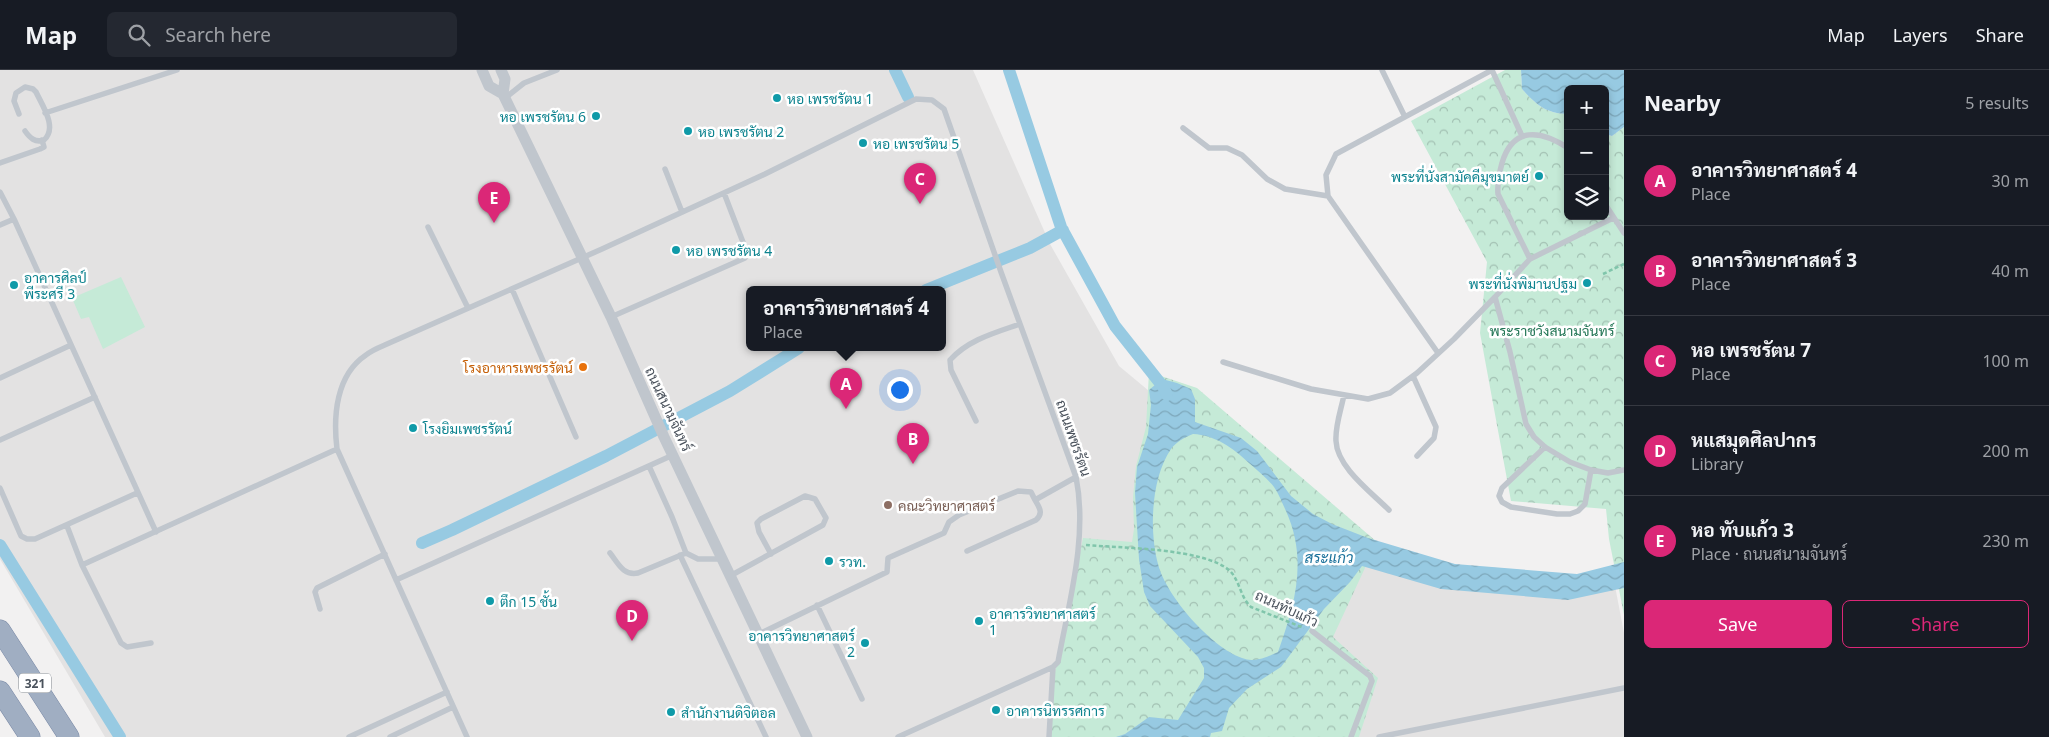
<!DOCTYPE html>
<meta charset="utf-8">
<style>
body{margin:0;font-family:"Noto Sans",Sarabun,sans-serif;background:#242831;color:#f1f3f6}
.controls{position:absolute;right:15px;top:15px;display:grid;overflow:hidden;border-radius:8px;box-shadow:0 2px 8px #0003}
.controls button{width:45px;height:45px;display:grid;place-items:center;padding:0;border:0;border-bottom:1px solid #363941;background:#171b24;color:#f1f3f6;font:25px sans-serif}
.you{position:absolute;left:899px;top:319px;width:18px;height:18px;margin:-12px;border:4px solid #fff;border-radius:50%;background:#1a73e8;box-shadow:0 0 0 8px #1a73e833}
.badge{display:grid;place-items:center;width:32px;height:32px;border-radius:50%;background:#db2777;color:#fff;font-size:16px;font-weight:700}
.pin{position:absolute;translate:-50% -41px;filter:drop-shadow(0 1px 2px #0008)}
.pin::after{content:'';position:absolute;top:26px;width:18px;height:15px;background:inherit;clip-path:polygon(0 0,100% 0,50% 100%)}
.popup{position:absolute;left:746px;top:216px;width:200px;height:65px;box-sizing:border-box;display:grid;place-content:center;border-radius:8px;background:#171b24;filter:drop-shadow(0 1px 4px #0005);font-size:16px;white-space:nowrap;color:#9ea1a6}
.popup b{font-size:19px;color:#f1f3f6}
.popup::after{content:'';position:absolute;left:50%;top:100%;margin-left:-10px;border:10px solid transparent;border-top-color:#171b24}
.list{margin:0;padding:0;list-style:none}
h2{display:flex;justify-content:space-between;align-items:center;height:65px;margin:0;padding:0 20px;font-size:21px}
h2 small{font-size:16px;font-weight:400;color:#9ea1a6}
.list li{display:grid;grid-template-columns:32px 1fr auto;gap:15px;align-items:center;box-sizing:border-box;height:90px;padding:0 20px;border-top:1px solid #363941}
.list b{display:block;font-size:19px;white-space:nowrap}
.list p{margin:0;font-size:16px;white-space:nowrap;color:#9ea1a6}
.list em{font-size:16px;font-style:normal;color:#9ea1a6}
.actions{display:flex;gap:10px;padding:15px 20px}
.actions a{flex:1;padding:11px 0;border:1px solid #db2777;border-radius:8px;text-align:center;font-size:18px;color:#db2777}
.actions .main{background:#db2777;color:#fff}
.icon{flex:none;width:28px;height:28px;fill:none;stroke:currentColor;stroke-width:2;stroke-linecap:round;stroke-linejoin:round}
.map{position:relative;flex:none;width:1624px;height:667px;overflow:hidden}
header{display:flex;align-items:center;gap:30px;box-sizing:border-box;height:70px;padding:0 25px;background:#171b24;border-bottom:1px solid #363941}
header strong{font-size:24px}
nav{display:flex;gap:28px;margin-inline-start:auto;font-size:18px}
.search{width:350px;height:45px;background:#242831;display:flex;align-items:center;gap:12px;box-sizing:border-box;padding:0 18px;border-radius:8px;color:#9ea1a6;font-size:19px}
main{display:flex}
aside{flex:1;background:#171b24}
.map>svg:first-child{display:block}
</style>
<header>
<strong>Map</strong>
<div class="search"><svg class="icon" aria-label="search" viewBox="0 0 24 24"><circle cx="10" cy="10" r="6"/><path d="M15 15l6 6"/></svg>Search here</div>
<nav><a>Map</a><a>Layers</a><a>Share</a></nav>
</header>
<main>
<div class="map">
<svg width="1624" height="667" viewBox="0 0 1624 667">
<defs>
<pattern id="park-crowns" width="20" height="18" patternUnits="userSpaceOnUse" patternTransform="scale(1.25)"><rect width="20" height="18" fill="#c5ead7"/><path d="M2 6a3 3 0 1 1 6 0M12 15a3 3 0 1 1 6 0" fill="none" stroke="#a2c0b2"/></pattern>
<pattern id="water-waves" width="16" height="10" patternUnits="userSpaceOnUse" patternTransform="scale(1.25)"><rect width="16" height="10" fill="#97cae2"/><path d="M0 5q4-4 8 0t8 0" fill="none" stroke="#7da7ba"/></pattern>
</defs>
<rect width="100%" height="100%" fill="#f2f1f1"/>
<path fill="#e3e2e2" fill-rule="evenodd" d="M0,0H973L1050,174L1119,296L1321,464L1416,505L1615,516L1624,563V667H105L0,489ZM750,220H942V278H750Z"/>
<path fill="url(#park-crowns)" d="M1505,0H1521L1522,19C1537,35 1545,43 1568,44V146H1605V64L1612,66L1624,57V545L1609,469L1606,439L1511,431L1480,263L1487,192L1411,51Z
M1149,302L1197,318L1377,472L1333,567L1378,608L1359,667H1047L1055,602L1083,468L1132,472L1134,459L1133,427L1136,396L1146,357Z"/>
<path fill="#c5ead7" d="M121,207L145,257L103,279L89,247L81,249L72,228Z"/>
<path fill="url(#water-waves)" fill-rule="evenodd" d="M1521,0H1624V57L1612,66L1605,64V19H1568V44C1545,43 1537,35 1522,19Z
M1162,309L1177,313L1191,319L1195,329V352L1241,368L1257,381L1291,426L1313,444L1332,454L1368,468L1455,494L1577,504L1624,492V518L1568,530L1441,519L1362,496L1350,512L1324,539L1281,597L1247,619L1229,638L1222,661L1211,663L1210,667H1116L1125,664L1149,647L1178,650L1204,608V598L1198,587L1150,536L1144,522L1139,489L1135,423L1137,397L1148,364L1151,335L1149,320ZM1193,364C1215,365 1233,378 1249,393C1257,400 1267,408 1274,417C1279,424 1282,433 1286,441C1308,490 1295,534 1278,582C1267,587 1254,593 1242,588C1211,577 1166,526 1158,494C1149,461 1151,408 1171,379C1176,372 1185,367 1193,364Z"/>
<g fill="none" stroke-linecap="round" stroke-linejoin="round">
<path stroke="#97cae2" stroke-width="12" d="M895,0L908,27
M1009,0L1061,157L1115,256L1164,318L1167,325
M926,220L1030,178L1063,160
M422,473L452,460L606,386L730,321L799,278
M0,475L120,667"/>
<defs>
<path id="trunk" d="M0,560L69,667
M0,621L30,667"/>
</defs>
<use href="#trunk" stroke="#7989a5" stroke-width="21"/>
<path stroke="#80c5ab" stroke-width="2.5" stroke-dasharray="4 2.5" stroke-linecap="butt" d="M1603,204L1624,194
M1086,475C1120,478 1205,478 1230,501C1240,511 1240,527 1251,537L1304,558"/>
<path stroke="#c0c6cd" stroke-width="5.5" d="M1382,0L1405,47
M1492,0L1522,66
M505,28L524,13L557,0
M45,43L177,0
M19,44L14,31L16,23L25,17L33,19L36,22C42,35 58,58 44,70C35,73 30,68 25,61
M1183,58L1209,78H1227L1242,85L1267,109L1285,119L1328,126
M1568,78C1541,60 1513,56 1502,93C1499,104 1497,113 1498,124L1530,189L1495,227L1510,282L1526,354L1534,367L1545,377L1570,392L1591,400L1608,403L1624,400
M0,93L40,79L44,77L42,70
M665,99L682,142
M0,122L14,149L156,462
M1605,134L1624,163
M0,155L14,149
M428,157L468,238
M1530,189L1613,148
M512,219L576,367
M611,247L745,188L746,180L724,123
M1438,283L1328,126L1326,105L1336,84L1492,0
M1223,292L1311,319L1368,329L1390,323L1417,303L1454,269L1495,227
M1413,306L1436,357L1434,368L1417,386
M0,308L71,275
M1344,325C1341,340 1335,356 1336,371C1337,397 1371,422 1389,440
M976,351L951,300L950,290C968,270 994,263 1020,254
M0,370L95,327
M1545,377L1502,418L1499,426L1502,432L1511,437L1557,444H1570L1578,441L1585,434L1591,400
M0,418L21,466L27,469H35L137,423
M67,456L82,495L121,573L127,577L151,573
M967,481L1036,450C1044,443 1039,437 1035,430
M610,483C618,493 623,506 638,503L686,483L672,447L649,396
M686,483L698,489H722
M680,485L766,667
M82,495L337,379
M730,506L823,455L826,448L815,429L805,426L761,449L757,453L759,462L771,484
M396,510L673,385
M817,535L862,629
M320,539L315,522L317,518L385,484
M1312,561L1370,606L1372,611L1351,667
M757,565L887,502L888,488L944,463L949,452L959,445L1018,421L1031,422L1035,430L1076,407
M349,667L447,622
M390,667L453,637
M467,667L337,379C333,346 336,305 366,285C372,280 380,277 387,274L602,179L765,104L916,29L932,30L944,39L1001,202L1076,407C1088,467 1069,532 1058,592L1053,597L1049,667
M898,667L1053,597
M1379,667L1624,618"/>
<path stroke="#c0c6cd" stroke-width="11" d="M482,0L489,16L503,24L505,9L501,0
M503,24L611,247L664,367L807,667"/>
<use href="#trunk" stroke="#a0aec2" stroke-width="20"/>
</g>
<g fill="#0f9aa8" stroke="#fff" stroke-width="2">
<circle cx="777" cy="28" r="5"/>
<circle cx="596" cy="46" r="5"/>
<circle cx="688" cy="61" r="5"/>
<circle cx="863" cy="73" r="5"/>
<circle cx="1539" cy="106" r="5"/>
<circle cx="676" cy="180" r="5"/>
<circle cx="1587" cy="213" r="5"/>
<circle cx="14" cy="215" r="5"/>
<circle cx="413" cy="358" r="5"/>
<circle cx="829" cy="491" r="5"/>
<circle cx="490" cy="531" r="5"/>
<circle cx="979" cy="551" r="5"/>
<circle cx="865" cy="573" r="5"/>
<circle cx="996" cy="640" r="5"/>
<circle cx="671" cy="642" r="5"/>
</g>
<circle fill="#e8710a" stroke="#fff" stroke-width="2" cx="583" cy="297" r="5"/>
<circle fill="#8d6e63" stroke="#fff" stroke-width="2" cx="888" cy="435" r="5"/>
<g text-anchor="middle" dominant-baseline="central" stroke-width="5" stroke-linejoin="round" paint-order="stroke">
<rect fill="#fff" stroke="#80868d" stroke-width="1" x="19" y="603.5" width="32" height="19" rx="4"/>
<g font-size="12" font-weight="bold" fill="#4a525c">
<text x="35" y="613">321</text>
</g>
<g font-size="14" fill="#0d838f" stroke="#fff" text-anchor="start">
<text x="787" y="28">หอ เพรชรัตน 1</text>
<text x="586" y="46" text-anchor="end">หอ เพรชรัตน 6</text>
<text x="698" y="61">หอ เพรชรัตน 2</text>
<text x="873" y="73">หอ เพรชรัตน 5</text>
<text x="1529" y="106" text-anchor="end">พระที่นั่งสามัคคีมุขมาตย์</text>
<text x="686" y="180">หอ เพรชรัตน 4</text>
<text x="24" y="207">อาคารศิลป์<tspan x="24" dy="16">พีระศรี 3</tspan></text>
<text x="1577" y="213" text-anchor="end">พระที่นั่งพิมานปฐม</text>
<text x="423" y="358">โรงยิมเพชรรัตน์</text>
<text x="839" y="491">รวท.</text>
<text x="500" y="531">ตึก 15 ชั้น</text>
<text x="989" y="543">อาคารวิทยาศาสตร์<tspan x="989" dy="16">1</tspan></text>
<text x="855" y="565" text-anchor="end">อาคารวิทยาศาสตร์<tspan x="855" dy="16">2</tspan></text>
<text x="1006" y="640">อาคารนิทรรศการ</text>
<text x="681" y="642">สำนักงานดิจิตอล</text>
</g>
<g font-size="14" fill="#227555" stroke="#fff">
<text x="1552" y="260">พระราชวังสนามจันทร์</text>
</g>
<g font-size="14" fill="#c56008" stroke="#fff" text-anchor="end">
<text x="573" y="297">โรงอาหารเพชรรัตน์</text>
</g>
<g font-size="14" fill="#4a525c" stroke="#fff">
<text transform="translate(669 339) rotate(65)">ถนนสนามจันทร์</text>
<text transform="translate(1074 368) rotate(71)">ถนนเพชรรัตน</text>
<text transform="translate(1287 538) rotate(25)">ถนนทับแก้ว</text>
</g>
<g font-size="14" fill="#785e54" stroke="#fff" text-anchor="start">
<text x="898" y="435">คณะวิทยาศาสตร์</text>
</g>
<g font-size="15" font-style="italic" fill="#1d739c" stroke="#fff">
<text x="1329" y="487">สระแก้ว</text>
</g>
</g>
</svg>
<div class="controls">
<button>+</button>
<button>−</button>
<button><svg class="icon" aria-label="layers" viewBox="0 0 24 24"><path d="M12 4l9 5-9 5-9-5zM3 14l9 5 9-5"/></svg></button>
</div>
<div class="you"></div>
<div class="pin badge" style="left:846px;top:339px">A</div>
<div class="popup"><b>อาคารวิทยาศาสตร์ 4</b>Place</div>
<div class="pin badge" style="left:913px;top:394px">B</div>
<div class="pin badge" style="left:920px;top:134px">C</div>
<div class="pin badge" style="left:632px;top:571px">D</div>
<div class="pin badge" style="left:494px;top:153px">E</div>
</div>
<aside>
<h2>Nearby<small>5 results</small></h2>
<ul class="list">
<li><span class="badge">A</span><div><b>อาคารวิทยาศาสตร์ 4</b><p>Place</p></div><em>30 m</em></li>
<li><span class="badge">B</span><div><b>อาคารวิทยาศาสตร์ 3</b><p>Place</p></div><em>40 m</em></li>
<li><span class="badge">C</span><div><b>หอ เพรชรัตน 7</b><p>Place</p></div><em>100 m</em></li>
<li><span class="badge">D</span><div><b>หแสมุดศิลปากร</b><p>Library</p></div><em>200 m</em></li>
<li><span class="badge">E</span><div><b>หอ ทับแก้ว 3</b><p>Place · ถนนสนามจันทร์</p></div><em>230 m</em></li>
</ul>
<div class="actions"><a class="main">Save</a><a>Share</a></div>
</aside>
</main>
